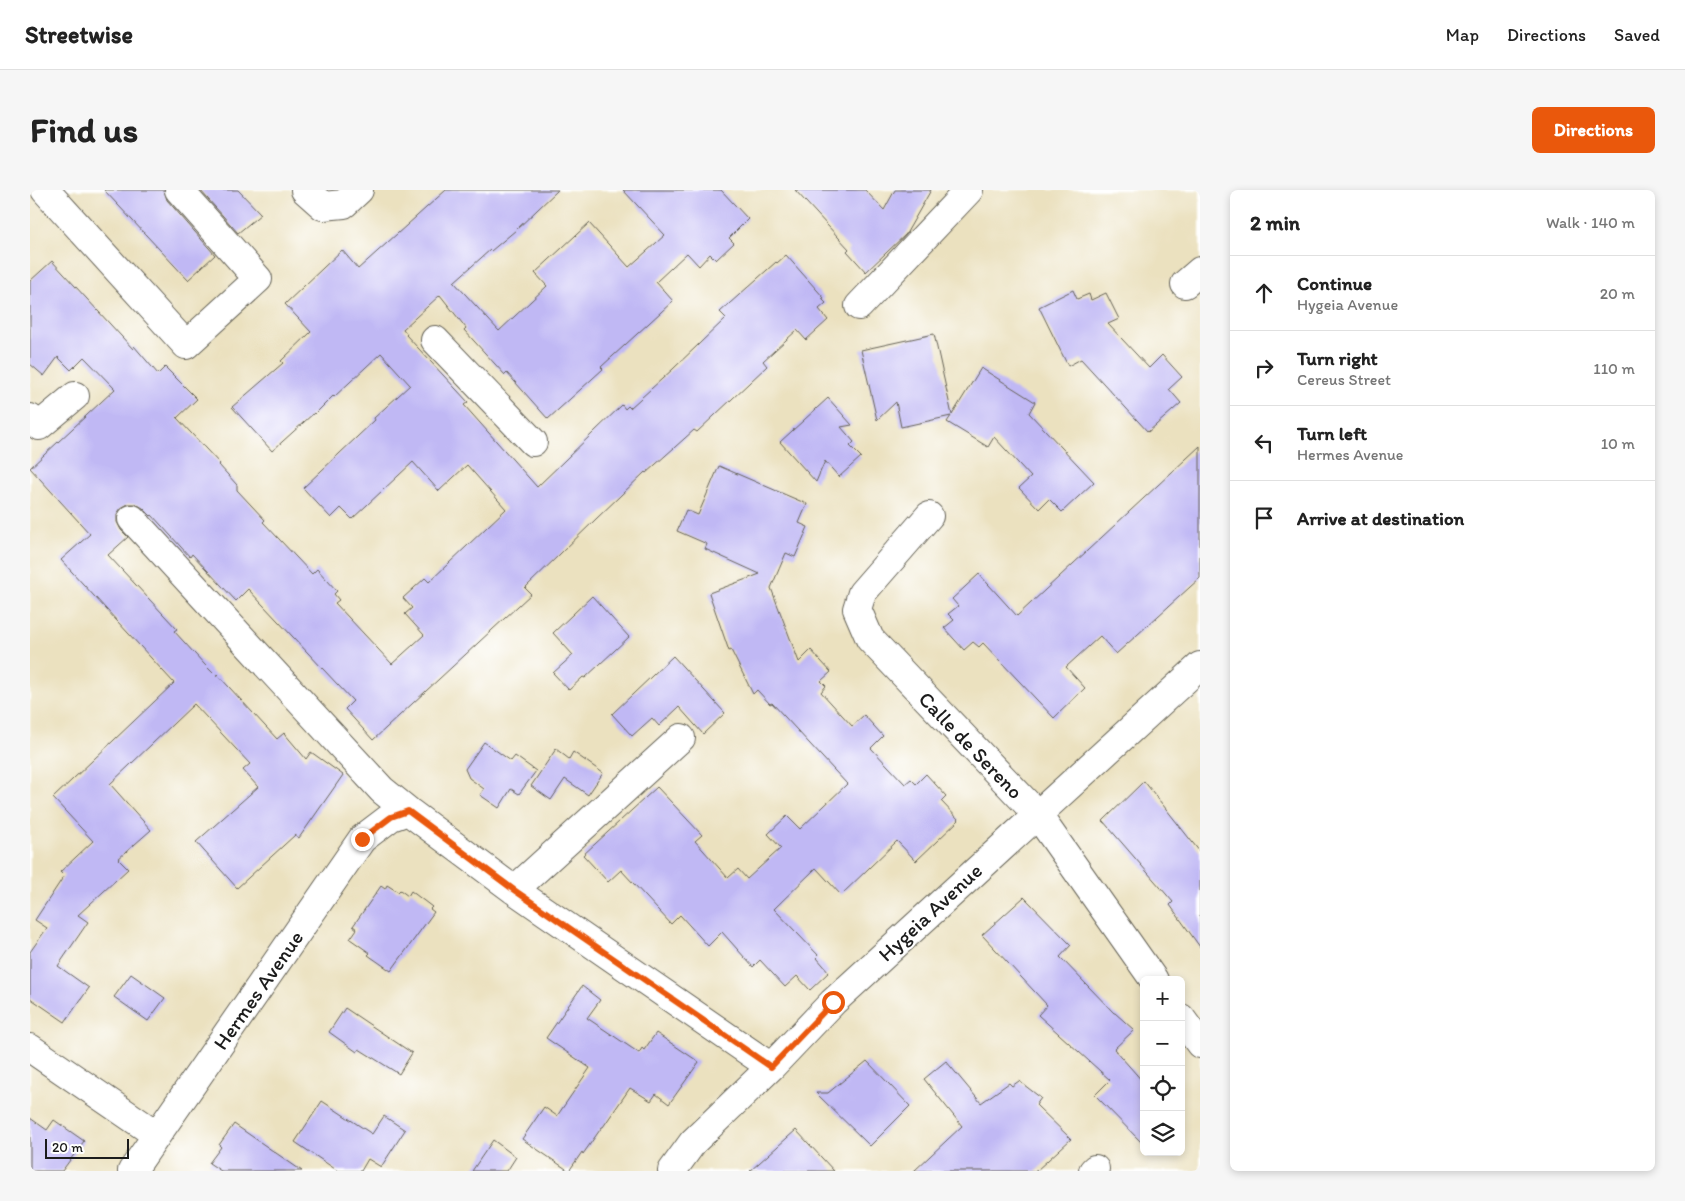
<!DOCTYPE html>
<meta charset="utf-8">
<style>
body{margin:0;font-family:Itim,sans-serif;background:#f6f6f6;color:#222}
.controls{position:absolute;right:15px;bottom:15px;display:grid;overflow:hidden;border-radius:8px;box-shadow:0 2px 8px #0003}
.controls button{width:45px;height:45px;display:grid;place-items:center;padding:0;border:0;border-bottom:1px solid #e0e0e0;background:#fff;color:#222;font:25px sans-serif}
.scale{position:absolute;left:15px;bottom:12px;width:84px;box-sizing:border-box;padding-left:5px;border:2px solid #1c1c1c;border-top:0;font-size:14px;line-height:18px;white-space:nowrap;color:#1c1c1c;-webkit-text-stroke:4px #fff;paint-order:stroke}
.stop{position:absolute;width:15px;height:15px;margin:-11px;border:4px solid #ea580c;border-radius:50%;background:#fff}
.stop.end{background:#ea580c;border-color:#fff;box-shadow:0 1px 5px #0008}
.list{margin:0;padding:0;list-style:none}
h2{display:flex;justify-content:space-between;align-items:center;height:65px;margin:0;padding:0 20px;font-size:21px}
h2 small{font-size:16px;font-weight:400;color:#767676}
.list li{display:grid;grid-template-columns:32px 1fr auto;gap:15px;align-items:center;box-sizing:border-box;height:75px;padding:0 20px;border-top:1px solid #e0e0e0}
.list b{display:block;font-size:19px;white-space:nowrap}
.list p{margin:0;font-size:16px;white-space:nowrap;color:#767676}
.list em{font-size:16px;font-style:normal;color:#767676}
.icon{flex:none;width:28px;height:28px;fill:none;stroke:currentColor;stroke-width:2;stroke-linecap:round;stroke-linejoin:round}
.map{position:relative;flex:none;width:1170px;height:981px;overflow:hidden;border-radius:8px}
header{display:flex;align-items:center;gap:30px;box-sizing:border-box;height:70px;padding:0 25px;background:#fff;border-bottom:1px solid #e0e0e0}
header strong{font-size:24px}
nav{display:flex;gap:28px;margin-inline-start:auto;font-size:18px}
.intro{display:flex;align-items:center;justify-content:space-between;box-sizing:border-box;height:120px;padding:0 30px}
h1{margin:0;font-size:35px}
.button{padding:12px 22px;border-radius:8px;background:#ea580c;color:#fff;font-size:18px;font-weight:700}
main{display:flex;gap:30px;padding:0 30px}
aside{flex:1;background:#fff;border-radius:8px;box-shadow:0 2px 8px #0003}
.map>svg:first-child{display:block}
</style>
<header>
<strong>Streetwise</strong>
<nav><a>Map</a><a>Directions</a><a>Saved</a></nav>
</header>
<div class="intro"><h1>Find us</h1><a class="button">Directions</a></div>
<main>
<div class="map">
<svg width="1170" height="981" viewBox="0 0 1170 981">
<rect width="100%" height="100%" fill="#fff"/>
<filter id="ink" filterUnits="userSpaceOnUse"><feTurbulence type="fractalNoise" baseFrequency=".02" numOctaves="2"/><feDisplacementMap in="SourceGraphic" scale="10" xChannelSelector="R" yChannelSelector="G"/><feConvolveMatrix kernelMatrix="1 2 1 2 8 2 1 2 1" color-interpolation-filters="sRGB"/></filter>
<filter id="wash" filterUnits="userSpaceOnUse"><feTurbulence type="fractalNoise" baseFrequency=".0096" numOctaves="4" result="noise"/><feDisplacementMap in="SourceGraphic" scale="20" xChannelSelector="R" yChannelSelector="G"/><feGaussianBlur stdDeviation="1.12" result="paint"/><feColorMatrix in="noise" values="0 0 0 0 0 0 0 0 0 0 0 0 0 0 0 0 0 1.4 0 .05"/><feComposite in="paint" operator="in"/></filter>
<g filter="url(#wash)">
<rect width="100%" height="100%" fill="#ebe1bf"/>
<g id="blocks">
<path fill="#c0b8f4" d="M74,0H134L137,10L185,65L158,90Z
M170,0H208L231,24L208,43Z
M416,0H528L486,40L461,61L460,60L424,92L469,141L517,96L505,83L559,33L599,77L635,45L593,0H691L718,29L699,48L704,53L686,70L680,64L669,76L657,63L626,92L643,111L571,177L573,179L518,229L477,183L475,185L434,140L436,138L410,105L373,139L377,144L376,145L438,212L434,215L507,297L592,215L595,219L598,216L600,218L643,179L696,128L690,122L746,72L747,73L756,65L794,108L792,109L796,113L789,119L798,130L776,150L767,140L733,171L737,176L667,242L664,240L616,283L615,282L566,329L495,398L501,404L343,550L315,519L323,511L218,399L206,411L162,364L160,367L122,325L121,326L113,318L106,314H98L91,318L87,324V332L91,340L98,347L78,365L147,439L144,441L175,475L186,486L187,484L247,549L254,543L276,569L281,562L313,585L269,648L265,645L207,698L166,652L228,597L213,580L220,574L164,514L80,594L121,640L88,669L98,679L48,725L58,732L28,776L59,798L35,832L0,808V762L17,738L5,730L34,686L30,682L63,651L23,608L144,493L31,370L60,344L0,278L85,199L54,167L41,180L28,167L14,186L0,174V91L22,71L103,159L104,156L128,184L135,177L167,209L147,228L190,274L189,275L207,295V300L235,330L233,332L282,384L287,379L307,401L304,404L309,410L305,413L362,474L394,445L375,424L382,418L373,408L395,388L399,392L476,319L437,275L409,301L383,272L322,329L311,318L301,328L273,298L345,230L344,228L380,195L351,163L304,207L303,206L285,224L284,223L242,261L202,217L253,173L251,171L281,142L255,114L312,60L328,79Z
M765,0H835L854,20L865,0H901L876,44L836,82L817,61L819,59Z
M1043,100L1047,109L1059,104L1061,110L1076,103L1089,129L1078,134L1119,178L1132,165L1152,187L1139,199L1151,213L1118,242L1051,169L1038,176L1009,117Z
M904,144L922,225L951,178L1005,212L999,223L1064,292L1032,322L1019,309L1009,319L989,298L1001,287L964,247L958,257L917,232L921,226L871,237L866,212L847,230L831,160Z
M798,208L822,235L811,237L824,252L820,256L831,267L809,287L795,271L786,292L750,252Z
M1170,256V388L1086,464L1070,446L1036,477L1055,498L1024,528L953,453L949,457L943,452L934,460L914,438L924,430L918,424L928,416L922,409L949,384L987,426Z
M689,276L777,314L769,333L778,337L765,367L756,363L741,398L769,472L781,460L801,482L791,491L796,496L791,502L822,536L834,525L853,546L841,558L875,594L881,589L886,594L896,584L916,606L911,611L929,630L886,671L867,651L811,705L786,678L744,719L789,766L787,768L799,782L780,800L767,786L755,797L730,770L723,777L692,742L678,756L650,725L641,734L591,680L578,692L553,665L627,597L672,645L665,651L698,688L708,679L717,689L751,658L738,644L757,626L770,639L817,594L742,513L740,514L727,500L723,504L701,460L699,461L679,403L730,384L675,359L677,354L647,341L656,320L668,325Z
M562,406L599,447L555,488L553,487L539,500L523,483L543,465L523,443Z
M643,466L695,523L673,544L649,517L629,536L622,528L602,546L582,524Z
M454,552L481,571L485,566L506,581L489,604L481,599L469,618L450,605L454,599L439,588L435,579Z
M526,559L539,569L543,562L573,583L558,605L535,589L521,610L501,596Z
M1114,591L1170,662V757L1140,715L1143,712L1073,631Z
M357,695L368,702L370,700L378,706L381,701L402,717L400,719L404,722L361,781L338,765L340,763L320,749L327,739L323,736L351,696L355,699Z
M994,707L1041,755L1030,767L1084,823H1085L1104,840L1084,859L1114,893V955L1065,905L1080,890L1008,825L1017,815L952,745Z
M101,784L135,808L118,831L84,807Z
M552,796L570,810L557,828L609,863L612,858L614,860L626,843L669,872L639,914L626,904L621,911L600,898L573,937H572L553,964L552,962L539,981L492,949L514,917L527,926L560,878L516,848Z
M315,818L382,863L369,884L329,859L327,862L299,842Z
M837,871L880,916L840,956L786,903H798Z
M916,871L951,913L979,893L982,896L989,891L1011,908L1006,915L1041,949L1006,981H884L932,936L894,889Z
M292,911L342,944L354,926L375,940L351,977L338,969L331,981H308L265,952Z
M0,928L17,940L24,930L54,951L32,981H0Z
M204,934L272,981H191L179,973L191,957L189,955Z
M766,940L804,981H720Z
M463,950L486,967L477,981H442Z"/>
</g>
</g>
<g filter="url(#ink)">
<use href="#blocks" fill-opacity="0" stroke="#646155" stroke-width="1"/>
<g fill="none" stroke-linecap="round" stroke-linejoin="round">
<defs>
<path id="minor" d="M15,0L156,155L228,89L149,0
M275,0L293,16L314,14L329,0
M1155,94L1170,81
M829,116L939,0
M405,150L503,252
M0,228L9,236L45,206
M899,326L832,403L827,419L840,449L1007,624L1124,790
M102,329L352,600L378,621
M484,700L651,548
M1151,828L1170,854
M0,858L127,945
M102,981L332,649L361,627L378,621L484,700L741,877
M642,981L663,952L741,877L803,812L1170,476
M1063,981L1065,979"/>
</defs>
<use href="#minor" stroke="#646155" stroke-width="30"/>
<use href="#minor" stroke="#fff" stroke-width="28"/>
</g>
</g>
<g fill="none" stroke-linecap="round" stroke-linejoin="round" filter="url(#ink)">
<path stroke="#ea580c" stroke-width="6" d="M332,649L361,627L378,621L484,700L741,877L803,812"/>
</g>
<g text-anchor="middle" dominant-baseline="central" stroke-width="4" stroke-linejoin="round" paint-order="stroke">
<g font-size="21" fill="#1c1c1c" stroke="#fff">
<text transform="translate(941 555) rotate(46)">Calle de Sereno</text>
<text transform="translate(900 722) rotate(-43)">Hygeia Avenue</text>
<text transform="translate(228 800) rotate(-55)">Hermes Avenue</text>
</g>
</g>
</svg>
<div class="controls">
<button>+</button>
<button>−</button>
<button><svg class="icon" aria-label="locate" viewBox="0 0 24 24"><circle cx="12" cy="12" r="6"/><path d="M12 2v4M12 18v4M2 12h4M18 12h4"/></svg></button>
<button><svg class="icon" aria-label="layers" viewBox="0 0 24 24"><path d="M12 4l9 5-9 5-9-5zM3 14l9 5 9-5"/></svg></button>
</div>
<div class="scale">20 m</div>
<div class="stop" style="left:803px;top:812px"></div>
<div class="stop end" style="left:332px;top:649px"></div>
</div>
<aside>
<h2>2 min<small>Walk · 140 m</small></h2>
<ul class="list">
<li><svg class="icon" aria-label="ahead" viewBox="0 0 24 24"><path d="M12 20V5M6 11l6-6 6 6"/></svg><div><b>Continue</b><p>Hygeia Avenue</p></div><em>20 m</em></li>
<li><svg class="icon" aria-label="right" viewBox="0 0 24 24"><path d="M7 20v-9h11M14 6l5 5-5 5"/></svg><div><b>Turn right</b><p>Cereus Street</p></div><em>110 m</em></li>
<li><svg class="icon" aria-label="left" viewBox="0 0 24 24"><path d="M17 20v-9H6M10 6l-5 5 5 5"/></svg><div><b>Turn left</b><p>Hermes Avenue</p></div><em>10 m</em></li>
<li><svg class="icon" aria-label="arrive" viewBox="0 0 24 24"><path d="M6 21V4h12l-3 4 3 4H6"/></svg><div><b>Arrive at destination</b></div></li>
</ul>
</aside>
</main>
